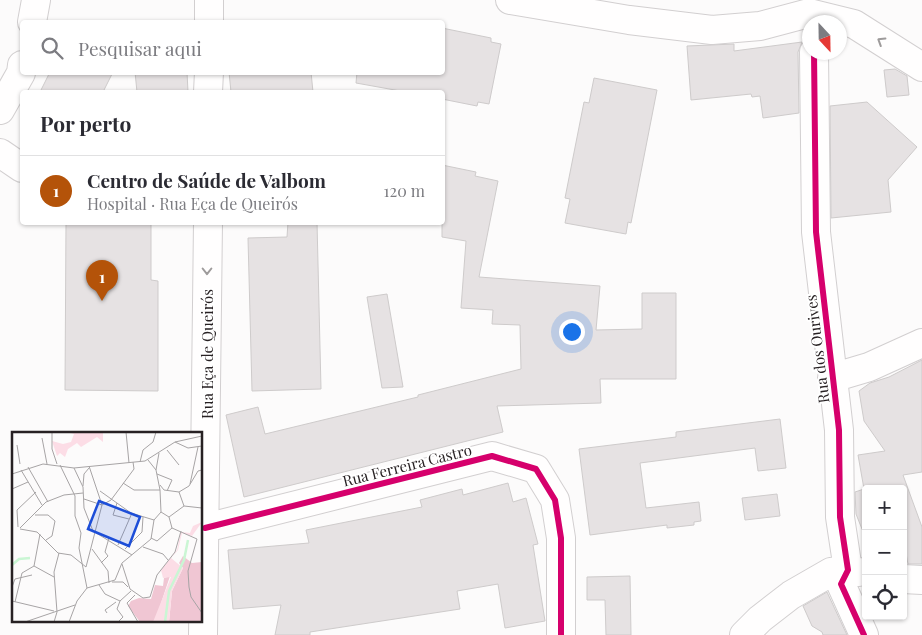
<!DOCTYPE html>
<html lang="pt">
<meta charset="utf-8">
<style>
body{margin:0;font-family:"Playfair Display",serif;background:#f7f7f7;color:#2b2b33}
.controls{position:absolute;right:15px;bottom:15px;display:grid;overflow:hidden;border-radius:5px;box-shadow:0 1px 4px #0004}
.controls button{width:45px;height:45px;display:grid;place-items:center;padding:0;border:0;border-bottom:1px solid #e1e1e2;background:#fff;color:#2b2b33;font:25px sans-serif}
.compass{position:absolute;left:802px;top:15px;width:45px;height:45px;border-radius:50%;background:#fff;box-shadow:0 1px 4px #0004;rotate:158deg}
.you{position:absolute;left:571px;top:331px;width:18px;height:18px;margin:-12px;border:4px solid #fff;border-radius:50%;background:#1a73e8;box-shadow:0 0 0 8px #1a73e833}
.badge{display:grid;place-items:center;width:32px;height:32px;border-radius:50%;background:#b45309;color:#fff;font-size:16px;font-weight:700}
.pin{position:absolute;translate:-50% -41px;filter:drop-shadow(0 1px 2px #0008)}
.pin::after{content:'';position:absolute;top:26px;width:18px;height:15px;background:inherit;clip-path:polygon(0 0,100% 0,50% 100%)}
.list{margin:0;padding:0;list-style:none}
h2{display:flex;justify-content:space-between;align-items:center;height:65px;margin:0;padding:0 20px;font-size:21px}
h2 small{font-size:16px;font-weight:400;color:#7c7c81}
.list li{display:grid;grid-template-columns:32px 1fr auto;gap:15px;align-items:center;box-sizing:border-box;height:70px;padding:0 20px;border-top:1px solid #e1e1e2}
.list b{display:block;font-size:19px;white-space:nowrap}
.list p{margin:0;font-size:16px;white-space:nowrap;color:#7c7c81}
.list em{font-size:16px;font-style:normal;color:#7c7c81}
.icon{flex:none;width:28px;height:28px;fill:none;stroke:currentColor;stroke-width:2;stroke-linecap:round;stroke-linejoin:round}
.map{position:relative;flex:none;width:922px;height:635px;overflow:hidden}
.search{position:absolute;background:#fff;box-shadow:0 1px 4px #0004;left:20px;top:20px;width:425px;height:55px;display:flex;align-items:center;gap:12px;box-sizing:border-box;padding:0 18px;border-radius:5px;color:#7c7c81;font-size:19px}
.panel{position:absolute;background:#fff;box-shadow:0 1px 4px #0004;left:20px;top:90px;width:425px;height:135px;border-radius:5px}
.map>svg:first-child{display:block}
</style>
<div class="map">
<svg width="922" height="635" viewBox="0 0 922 635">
<rect width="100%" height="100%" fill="#fcfbfb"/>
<path fill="#e6e2e3" stroke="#cecbcb" d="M442,28L491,38V42L501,44L489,104L478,102L477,106L442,99V92H406L356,83L357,72H442Z
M802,42L798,52L799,113L763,118L760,96L752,97L751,94L691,100L687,46L734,44V51Z
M895,69L907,76L909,95L887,97L884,70Z
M50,72H113L103,92H40Z
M135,72H187L188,92H137Z
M229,72H311L313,92H231Z
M594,78L657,90L631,223L628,222L626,234L565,223L570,199L565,198L584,102L589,103Z
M867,102L917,147L888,180L891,212L831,218L830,106Z
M442,165L476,172L475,176L498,181L479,277L600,286L596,330L642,329V293H676V379H600L601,403L497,406L503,432L244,497L226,415L258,407L265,434L418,397V395L521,369L520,325L492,324L493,310L461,308L466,241L442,237Z
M66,222H151V280L158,281V391L65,390Z
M288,222H317L321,389L252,391L248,238L287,237Z
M387,294L403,387L382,388L367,297Z
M922,360V472L903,475L922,527V564H908L903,537V489H866V539L856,514L855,492L864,489L858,455L885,451L864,421L859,391L870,383L889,377Z
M780,419L786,468L758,471L755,448L640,463L646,508L699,502L701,521L694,522V525L667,528V525L590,535L579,449L676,437V432Z
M508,483L513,502L526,498L538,544L533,545L545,621L505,628L498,584L457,591L460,609L310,632V635H275L281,605L233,609L228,550L309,543L306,530L422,507L420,500L462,489L463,495Z
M777,494L780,516L745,520L742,498Z
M630,576L631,635H606L605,600H587V577Z
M827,592L847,635H823L822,632L812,626L803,606Z"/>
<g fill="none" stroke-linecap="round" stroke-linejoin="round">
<defs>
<path id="minor" d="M510,0L629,20L712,30L760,26L809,13L854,24L922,67
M32,22L36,0
M209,22V0
M814,52L816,232L839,430L840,517L848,570L841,584L864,635
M208,92L209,72
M0,110L21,73L22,65
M0,153L22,168
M832,378L869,367L922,343
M205,528L492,456L536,469L555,500L561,538V635
M903,579L922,580
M203,635L208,222
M744,635L760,619L791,595L831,572L848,570L859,572"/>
</defs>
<use href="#minor" stroke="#d2cfd0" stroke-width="30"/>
<use href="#minor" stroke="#fffefe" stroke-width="28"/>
<defs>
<path id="cycleway" d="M814,52L816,232L839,430L840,517L848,570L841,584L864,635
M205,528L492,456L536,469L555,500L561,538V635"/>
</defs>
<use href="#cycleway" stroke="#fff" stroke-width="9"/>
<use href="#cycleway" stroke="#d6006c" stroke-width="6"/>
</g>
<defs><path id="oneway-chevron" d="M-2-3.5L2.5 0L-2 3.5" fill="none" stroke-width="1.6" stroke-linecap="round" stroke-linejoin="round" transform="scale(1.25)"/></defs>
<g stroke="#9e9b9b">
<use href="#oneway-chevron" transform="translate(881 41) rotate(-148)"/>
<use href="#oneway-chevron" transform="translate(207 271) rotate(90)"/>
</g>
<g text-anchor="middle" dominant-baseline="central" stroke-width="4" stroke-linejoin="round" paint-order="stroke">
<g font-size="15" fill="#272123" stroke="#fff">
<text transform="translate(817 349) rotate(-97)">Rua dos Ourives</text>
<text transform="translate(207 354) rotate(-90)">Rua Eça de Queirós</text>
<text transform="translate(407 465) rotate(-14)">Rua Ferreira Castro</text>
</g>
</g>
<g transform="translate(12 432)">
<rect width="190" height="190" fill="#fcfbfb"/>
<path d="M55,0H91V10L85,5L69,15L65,11L56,17L53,25L48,21L45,24L40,9L51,12L59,10L62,2Z" fill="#fcdde6"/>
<path d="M171,124L180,131L190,130V190H157L160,159L171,136L167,131ZM158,144L144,186L141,190H128L116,174L119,169L127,166L139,167L143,153L151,154L152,146Z" fill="#f0c6d3"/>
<path d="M190,90L180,104L170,101L166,118L159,126L171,136L160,159L157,190H141L159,145L151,146L149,138L165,118L169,100L178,101L181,94Z" fill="#fcdde6"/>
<path fill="none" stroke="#caf6d4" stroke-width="2.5" d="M0,133L7,127L18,126M153,190L157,159L172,128L176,108"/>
<path fill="none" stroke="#a7a4a5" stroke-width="1" d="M40,0V17L45,32M114,0L117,31M30,6L35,32M163,10L176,16L190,14M5,13L8,32M155,18L167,33M136,28L144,38L148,58L149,80L142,88M128,30L131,18L141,10L144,0M48,33L63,64V84L69,101L67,116L75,156M16,35L36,70M62,36L71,55L72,76L81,99M9,38L30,73M144,38L147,21M0,42L31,32L62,36L133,29L163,10L190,4M145,42L160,48L155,59M111,51L122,58H148M178,52L186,15M148,53L152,58L167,60L177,54L186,39L190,38M71,54L72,42L77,36M0,57L16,50M88,59L119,81L142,88M72,67L90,73L99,68M99,68L122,37L121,30M105,71L101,83L117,87M172,74L190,76M149,80L157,85L160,96L185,107L176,139L177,155L179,165L190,181M23,83H36L43,89L40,104L34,108M157,85L172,74L167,60M6,95L5,78L24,60M8,96L34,70L52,63L71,61M8,97L25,100L46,121L59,123L74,135L90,73L77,34M81,99L120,123M139,106L145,109L160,96M106,113L120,81M131,115L151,122L156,128M80,117L96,139L97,151M113,117L130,100L131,85M89,131L96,124L93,120L97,106M110,132L118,157L131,166L138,165L145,143L163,120L169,99M22,134L28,102M22,134L42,145M100,150H111L116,155M87,153L93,162L108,169L119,159M0,155L3,147L20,143M75,156L103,148L110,131L139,107L142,88M123,163L115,171L126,190M0,169L42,179M3,170L10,141L22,134M95,181L93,178L104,170M13,190L63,173M42,190L45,180L42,140L47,121M57,190L65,169L75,156M106,190L111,185L105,177L108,169"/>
<path fill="#1d4ed8" fill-opacity="0.15" stroke="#1d4ed8" stroke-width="2.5" d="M87,69L128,85L117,114L76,97Z"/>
<rect width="190" height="190" fill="none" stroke="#272123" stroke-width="2.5"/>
</g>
</svg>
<div class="controls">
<button>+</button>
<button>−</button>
<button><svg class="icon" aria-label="locate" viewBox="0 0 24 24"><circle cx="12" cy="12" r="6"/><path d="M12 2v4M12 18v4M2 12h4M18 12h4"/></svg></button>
</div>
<svg class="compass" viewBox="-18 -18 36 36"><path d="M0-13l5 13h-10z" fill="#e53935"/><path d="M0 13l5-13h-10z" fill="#7c7c81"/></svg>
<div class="you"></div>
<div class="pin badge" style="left:102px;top:301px">1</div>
<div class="search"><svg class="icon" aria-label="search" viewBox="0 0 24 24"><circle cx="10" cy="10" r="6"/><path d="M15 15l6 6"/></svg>Pesquisar aqui</div>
<section class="panel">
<h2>Por perto<small></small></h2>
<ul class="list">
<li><span class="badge">1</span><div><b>Centro de Saúde de Valbom</b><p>Hospital · Rua Eça de Queirós</p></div><em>120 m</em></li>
</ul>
</section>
</div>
